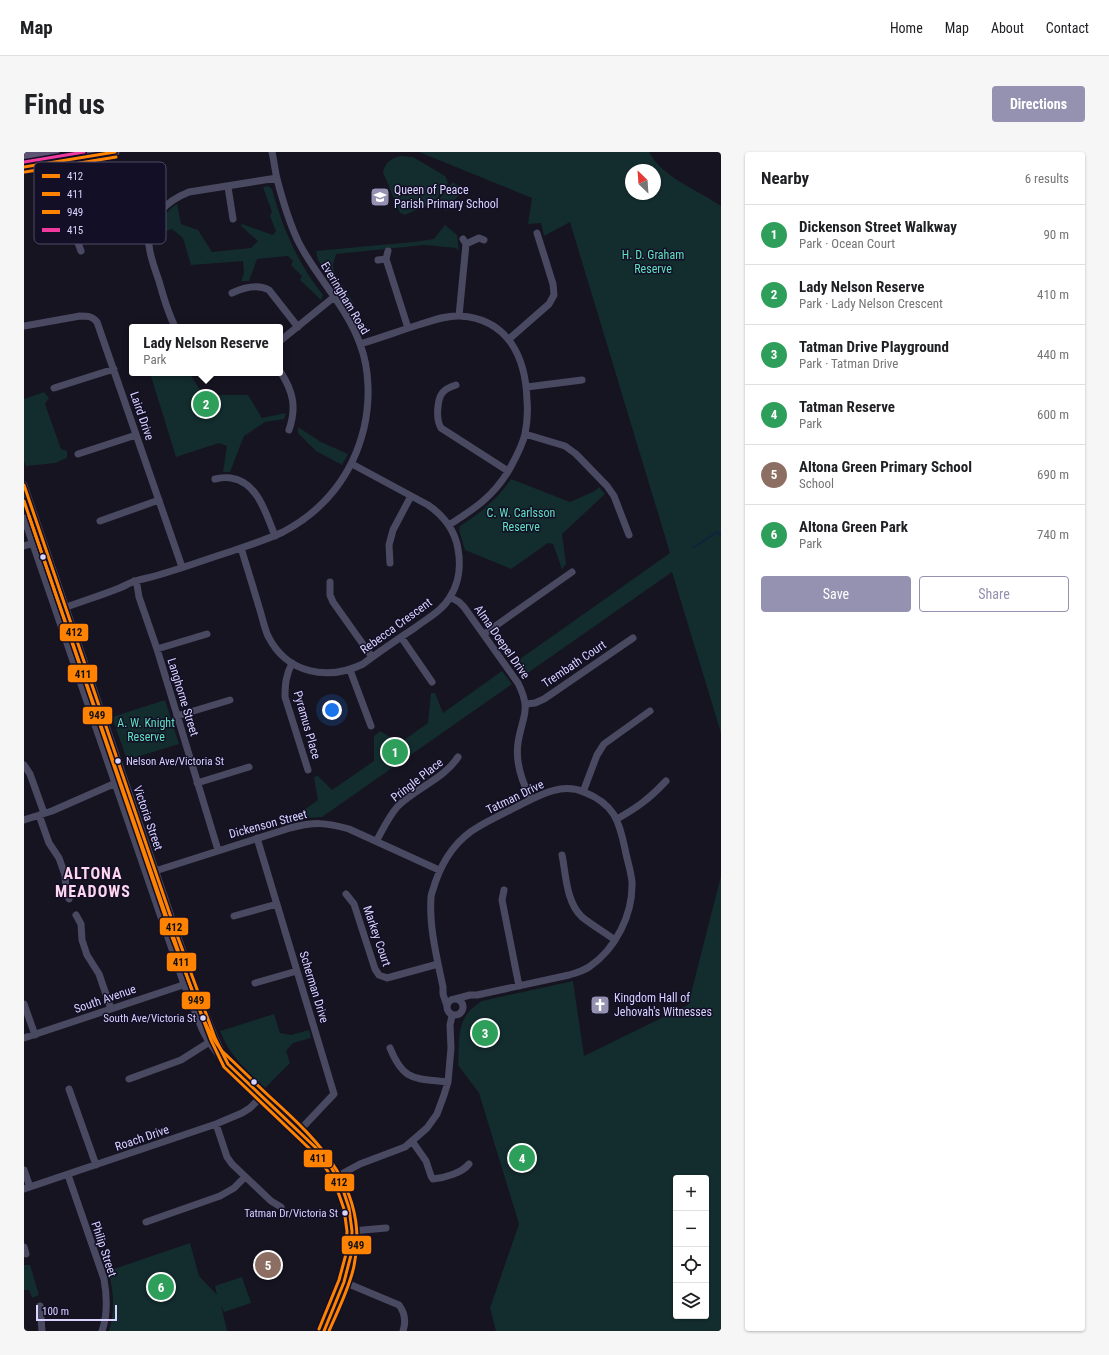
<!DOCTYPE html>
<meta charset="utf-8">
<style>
body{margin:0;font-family:"Roboto Condensed",sans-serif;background:#f6f6f6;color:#202124}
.controls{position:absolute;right:12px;bottom:12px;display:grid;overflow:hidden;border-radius:4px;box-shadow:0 1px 3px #0004}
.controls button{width:36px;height:36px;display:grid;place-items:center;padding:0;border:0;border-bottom:1px solid #e0e0e0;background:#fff;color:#202124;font:20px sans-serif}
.compass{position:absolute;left:601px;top:12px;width:36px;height:36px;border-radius:50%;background:#fff;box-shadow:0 1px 3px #0004;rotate:335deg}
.scale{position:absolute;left:12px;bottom:10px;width:81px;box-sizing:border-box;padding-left:4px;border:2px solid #d9d4ff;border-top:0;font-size:11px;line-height:14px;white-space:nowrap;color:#d9d4ff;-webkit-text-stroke:3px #130f26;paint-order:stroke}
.you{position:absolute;left:308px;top:558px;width:14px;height:14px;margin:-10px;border:3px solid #fff;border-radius:50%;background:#1a73e8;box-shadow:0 0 0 6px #1a73e833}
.badge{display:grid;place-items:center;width:26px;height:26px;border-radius:50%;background:#9591b1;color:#fff;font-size:13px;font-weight:700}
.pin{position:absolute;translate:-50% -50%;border:2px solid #fff;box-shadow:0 1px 4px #0006}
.popup{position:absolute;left:105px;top:172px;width:154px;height:52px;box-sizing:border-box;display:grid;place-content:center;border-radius:4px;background:#fff;filter:drop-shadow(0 1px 3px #0005);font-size:13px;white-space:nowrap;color:#757577}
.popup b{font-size:15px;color:#202124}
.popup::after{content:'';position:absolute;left:50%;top:100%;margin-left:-8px;border:8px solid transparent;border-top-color:#fff}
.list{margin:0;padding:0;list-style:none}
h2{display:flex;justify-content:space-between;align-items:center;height:52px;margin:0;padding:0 16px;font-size:17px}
h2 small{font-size:13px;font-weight:400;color:#757577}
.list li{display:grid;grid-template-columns:26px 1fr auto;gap:12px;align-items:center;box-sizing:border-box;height:60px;padding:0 16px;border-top:1px solid #e0e0e0}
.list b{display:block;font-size:15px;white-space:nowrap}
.list p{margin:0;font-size:13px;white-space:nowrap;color:#757577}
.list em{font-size:13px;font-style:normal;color:#757577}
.actions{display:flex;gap:8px;padding:12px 16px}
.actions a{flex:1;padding:9px 0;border:1px solid #9591b1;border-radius:4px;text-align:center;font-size:14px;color:#9591b1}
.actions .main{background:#9591b1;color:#fff}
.icon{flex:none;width:22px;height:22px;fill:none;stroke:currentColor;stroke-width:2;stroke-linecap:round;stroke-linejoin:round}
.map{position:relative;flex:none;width:697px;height:1179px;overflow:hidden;border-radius:4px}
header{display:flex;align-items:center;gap:24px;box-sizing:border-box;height:56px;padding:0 20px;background:#fff;border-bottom:1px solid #e0e0e0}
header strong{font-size:19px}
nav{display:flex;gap:22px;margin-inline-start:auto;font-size:14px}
.intro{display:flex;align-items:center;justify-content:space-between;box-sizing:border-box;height:96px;padding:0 24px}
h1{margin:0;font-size:28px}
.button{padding:10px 18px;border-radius:4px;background:#9591b1;color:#fff;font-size:14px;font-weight:700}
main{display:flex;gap:24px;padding:0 24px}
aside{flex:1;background:#fff;border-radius:4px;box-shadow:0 1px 3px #0004}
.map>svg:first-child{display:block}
</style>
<header>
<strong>Map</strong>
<nav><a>Home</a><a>Map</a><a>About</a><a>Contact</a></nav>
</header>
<div class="intro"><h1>Find us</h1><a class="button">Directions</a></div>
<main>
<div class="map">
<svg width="697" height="1179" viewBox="0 0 697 1179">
<rect width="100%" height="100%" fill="#161421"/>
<path fill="#132c2d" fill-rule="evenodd" d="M395,0H625C640,27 673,37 697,54V581L648,420L498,525L489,512L646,401L546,70L520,84L517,71L504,72L508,46ZM607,18H631V42H607Z
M377,4L389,5L421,24L424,30L423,33L411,49L381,63L376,61L359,20C361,10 368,6 377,4Z
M429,30L439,38L422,59L412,51Z
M244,34L248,37C258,75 274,112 299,143L297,148L276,128L278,124L267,113L269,109L264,104L233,107L225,129H217L220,121L219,109L167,113L159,86L148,77L132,82C135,69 142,59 153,52L157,72L174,78L188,100L227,96L234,89L217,74L218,72L249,83L252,79L246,64L248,60L239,35Z
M421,73L433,83L435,99L432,96L401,93L312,102C311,106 309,111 309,115C312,128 324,140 330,152L325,153L294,108L292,99L389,90L410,87Z
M126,221H165L177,239L192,243H224L238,266L262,261L260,267L241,270L220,284L206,320H199L203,294L195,291L152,305Z
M20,240L25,246L21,252L37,297L43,299V306L31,311L2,314L0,309V247Z
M274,275L297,290L324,302L318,313L292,299L274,281Z
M487,327L546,350L571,339L575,335L581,342L538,382L542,412L538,417L529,392L524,391L487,417L441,398L435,378L436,374C457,361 474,346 487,327Z
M478,519L488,532L298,665L281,666L263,670L294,648L290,626L293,623L308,638L350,609V584L356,579L376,591L404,571L407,541H411L419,561Z
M141,548L155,592L103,608L88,565Z
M697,724V1179H472L466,1156L495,1072L455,941L434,913C436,886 431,865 458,849L549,829L560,904L664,853ZM652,1026H682V1164H652Z
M250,862L256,881L267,883L285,878L287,886L269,891L262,899L266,911L241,936C223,919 205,903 196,879Z
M166,1091L175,1124L193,1143L191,1134L218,1125L227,1151L200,1160L197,1153L203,1179H85C91,1159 90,1139 84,1119Z
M0,1113H6L15,1143L8,1146L5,1138H0Z"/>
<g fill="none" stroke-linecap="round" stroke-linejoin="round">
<path stroke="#0d2144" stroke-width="1.5" d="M669,396L693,380L697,383"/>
<path stroke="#4a4962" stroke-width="7" d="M30,6L35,22L37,44L57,99
M204,35L209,67
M103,44L132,63
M439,87L442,92L455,86L460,88
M362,107L384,176
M354,108L362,107L364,99
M208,141C219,136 234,132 245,138L274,175
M435,164L442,92
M0,174L56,164C64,164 68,164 73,170L158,415
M151,175C144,160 139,144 135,129C131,117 126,105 125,93C124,66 142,49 165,40L253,26
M485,187L525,152L530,143L529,132L513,81
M256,189L310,145
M336,192C356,186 375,179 394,173C407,169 422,163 436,164C484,167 502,205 503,249C504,260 503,272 501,282C498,295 491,307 485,318C469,345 450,357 425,373
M256,219C269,239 273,255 265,278
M432,233C419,237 415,242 414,255C413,263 413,269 417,276L484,319
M503,235L558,228
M30,236L90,217
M501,282L541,294L552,302L583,334L590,344L605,383
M54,302L112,283
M191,327C196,326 202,325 207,326C234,330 242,362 251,384
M0,333L169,829L191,886L201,907
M0,366L160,832L178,877L185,890L194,902C215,923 238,944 260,964C303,1006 333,1037 327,1102C324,1129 310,1154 300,1179
M76,369L135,348
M0,394L13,390
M217,396C223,415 229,435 235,455C238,464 240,475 244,484C263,522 304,529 339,512C356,499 374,487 392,475C404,466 419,458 426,445C435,431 437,413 434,397C431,379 420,364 404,353L328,312
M366,411L365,393L369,378L387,344
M110,429L113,433L115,445L133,497L194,698
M306,430V443L309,450L348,505
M426,445L435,450L440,455L494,531C508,559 498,564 494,591C491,611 498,630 507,647
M32,459C52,451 73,445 93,437C99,435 105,431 111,429C118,427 124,426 131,424C156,417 180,408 205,400C223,394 242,388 259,380C301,358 329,322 340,276C346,250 346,218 336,192C323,155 293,126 275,91C266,73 258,46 253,27C251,18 250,9 248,0
M460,482L548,420
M377,485L408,530
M133,497L183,482
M268,511C262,523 261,532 261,545L284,618
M326,518L347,574
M502,552L511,551L520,547L609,486
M153,564L206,548
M0,613L6,622L20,661
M173,631L225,615
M559,640L573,603L580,592L626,559
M15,663L25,691L35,706L41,723L42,738L45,747
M593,667C614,655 625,647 642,629
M0,668L28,659L94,630
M233,686L310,942L275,979
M353,688C359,677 365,664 374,654C392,636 420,627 434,605
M538,703C542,722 542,750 558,765C568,773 580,780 591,788
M128,720L266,676C290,670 301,670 325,677L415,718
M480,738L478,748L495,834
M322,742L330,752L351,817L355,823L363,826L414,812
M52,763L57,772L58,788L63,803L75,822L87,857
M210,764L253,752
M231,831L273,819
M423 855a8 8 0 1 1 16 0a8 8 0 1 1-16 0Z
M0,852L11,883
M423,854L419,842V835C413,806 405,775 407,746C407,741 410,736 411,731C419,708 433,687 454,675C467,667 481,661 494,654C514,644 537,630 560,640C590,652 595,668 601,697C603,708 607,719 608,730C609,762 592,797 565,815C559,819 552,821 545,823L453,843H446L431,847
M0,886L165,831
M366,896C380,930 390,926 424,930
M105,927L157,908L187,889
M45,937L72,1013
M192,972L203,1005L208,1012L247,1049L257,1055
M388,989L402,1009L407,1024L409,1027C420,1026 438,1021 445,1012
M0,1018L6,1035
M44,1023L80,1127C83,1144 84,1162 78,1179
M312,1025L336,1012L381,995L403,976L413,962L420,943L424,930L427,896L426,873L428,864L426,861
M0,1037L192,972L218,961L226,956L238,944
M122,1070L196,1044L210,1036L221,1025
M328,1079L362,1076
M0,1095L2,1102
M320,1130L375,1153C381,1161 382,1170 379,1179
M16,1154L18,1179"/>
<path stroke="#5e5373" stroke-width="9" d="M0,5L31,0
M0,15L91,0"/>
<defs>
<path id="bus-1" d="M0,15L91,0
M0,333L153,783L191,886L204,912L291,995L307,1015L318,1035L325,1056L328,1079L327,1103L320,1130L300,1179"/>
<path id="bus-2" d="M1,20L92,5
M0,349L148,785L187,888L200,915L287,998L303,1018L313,1037L320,1057L323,1079L322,1102L315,1128L295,1177"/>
<path id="bus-3" d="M5,364L165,830C174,854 182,878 198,899C214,914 230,930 246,945C296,990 346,1039 330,1114C325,1137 314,1158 305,1179"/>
<path id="bus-4" d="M0,10L60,0"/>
</defs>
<use href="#bus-1" stroke="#130f26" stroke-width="6"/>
<use href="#bus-2" stroke="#130f26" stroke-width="6"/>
<use href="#bus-3" stroke="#130f26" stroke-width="6"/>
<use href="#bus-4" stroke="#130f26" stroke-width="6"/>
<use href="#bus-1" stroke="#ff8200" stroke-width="3"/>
<use href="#bus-2" stroke="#ff8200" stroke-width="3"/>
<use href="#bus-3" stroke="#ff8200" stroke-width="3"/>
<use href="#bus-4" stroke="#f13a9d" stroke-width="3"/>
</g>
<defs>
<symbol id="school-square" viewBox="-11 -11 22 22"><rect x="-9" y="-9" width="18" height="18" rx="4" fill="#9591b1" stroke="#130f26"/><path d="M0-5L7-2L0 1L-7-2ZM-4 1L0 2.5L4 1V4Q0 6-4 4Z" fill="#fff"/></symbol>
<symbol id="church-square" viewBox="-11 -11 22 22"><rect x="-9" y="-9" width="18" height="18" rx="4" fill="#9591b1" stroke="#130f26"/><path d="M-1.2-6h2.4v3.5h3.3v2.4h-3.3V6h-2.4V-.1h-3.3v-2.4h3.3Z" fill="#fff"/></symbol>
</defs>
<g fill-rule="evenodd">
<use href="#school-square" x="345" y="34" width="22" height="22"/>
<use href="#church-square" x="565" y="842" width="22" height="22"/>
</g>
<g fill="#d9d4ff" stroke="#130f26" stroke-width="1.5">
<circle cx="19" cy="405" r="3.5"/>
<circle cx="94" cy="609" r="3.5"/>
<circle cx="179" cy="866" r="3.5"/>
<circle cx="230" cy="930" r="3.5"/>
<circle cx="321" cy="1061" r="3.5"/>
</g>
<g text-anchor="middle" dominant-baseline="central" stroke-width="3" stroke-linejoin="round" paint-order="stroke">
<g font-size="11" fill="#d9d4ff" stroke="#130f26" text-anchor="end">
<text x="102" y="609" text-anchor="start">Nelson Ave/Victoria St</text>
<text x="172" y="866">South Ave/Victoria St</text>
<text x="314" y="1061">Tatman Dr/Victoria St</text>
</g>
<g font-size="12" fill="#d9d4ff" stroke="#130f26" text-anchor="start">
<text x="370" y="38">Queen of Peace<tspan x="370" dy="14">Parish Primary School</tspan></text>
<text x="590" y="846">Kingdom Hall of<tspan x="590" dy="14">Jehovah's Witnesses</tspan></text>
</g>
<g font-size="12" fill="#5fe0c0" stroke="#130f26">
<text x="629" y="103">H. D. Graham<tspan x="629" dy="14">Reserve</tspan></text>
<text x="497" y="361">C. W. Carlsson<tspan x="497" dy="14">Reserve</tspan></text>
<text x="122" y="571">A. W. Knight<tspan x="122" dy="14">Reserve</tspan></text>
</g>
<g font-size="12" fill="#d9d4ff" stroke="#130f26">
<text transform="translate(321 146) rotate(59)">Everingham Road</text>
<text transform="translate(118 264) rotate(71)">Laird Drive</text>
<text transform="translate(372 474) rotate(-36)">Rebecca Crescent</text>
<text transform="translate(478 490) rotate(55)">Alma Doepel Drive</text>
<text transform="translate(550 512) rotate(-34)">Trembath Court</text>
<text transform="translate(159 545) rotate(73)">Langhorne Street</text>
<text transform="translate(283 573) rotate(74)">Pyramus Place</text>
<text transform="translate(393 628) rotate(-38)">Pringle Place</text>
<text transform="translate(491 645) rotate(-26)">Tatman Drive</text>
<text transform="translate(124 666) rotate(71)">Victoria Street</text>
<text transform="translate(244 672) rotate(-15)">Dickenson Street</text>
<text transform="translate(353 784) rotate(71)">Markey Court</text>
<text transform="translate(290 835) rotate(73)">Scherman Drive</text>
<text transform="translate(81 847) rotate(-19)">South Avenue</text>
<text transform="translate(118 986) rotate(-19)">Roach Drive</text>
<text transform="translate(80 1097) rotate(72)">Philip Street</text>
</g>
<g font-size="16" font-weight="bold" letter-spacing="1" fill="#ffd6f0" stroke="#130f26">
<text x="69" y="721">ALTONA<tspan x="69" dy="18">MEADOWS</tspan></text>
</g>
</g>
<rect x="10" y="10" width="132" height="82" rx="6" fill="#130f26" stroke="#4e4a67" stroke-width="1"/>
<rect x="18" y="22" width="18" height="4" fill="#ff8200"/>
<rect x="18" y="40" width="18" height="4" fill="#ff8200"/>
<rect x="18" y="58" width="18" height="4" fill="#ff8200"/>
<rect x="18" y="76" width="18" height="4" fill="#f13a9d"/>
<g font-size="11" fill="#d9d4ff">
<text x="43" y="28">412</text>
<text x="43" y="46">411</text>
<text x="43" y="64">949</text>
<text x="43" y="82">415</text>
</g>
<g stroke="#130f26" stroke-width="1.5">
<rect x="35" y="471" width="30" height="19" rx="4" fill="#ff8200"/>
<rect x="43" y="512" width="31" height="19" rx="4" fill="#ff8200"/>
<rect x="58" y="554" width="31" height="19" rx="4" fill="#ff8200"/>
<rect x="135" y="765" width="30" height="19" rx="4" fill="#ff8200"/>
<rect x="142" y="800" width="31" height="20" rx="4" fill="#ff8200"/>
<rect x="157" y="839" width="30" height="19" rx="4" fill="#ff8200"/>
<rect x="279" y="997" width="30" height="19" rx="4" fill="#ff8200"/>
<rect x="300" y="1021" width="31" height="19" rx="4" fill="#ff8200"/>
<rect x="317" y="1083" width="31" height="20" rx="4" fill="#ff8200"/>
</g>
<g font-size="11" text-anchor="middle" font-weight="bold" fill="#111">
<text x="50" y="484">412</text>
<text x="59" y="526">411</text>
<text x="73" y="567">949</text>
<text x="150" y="779">412</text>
<text x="157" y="814">411</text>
<text x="172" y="852">949</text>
<text x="294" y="1010">411</text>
<text x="315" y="1034">412</text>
<text x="332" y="1097">949</text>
</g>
</svg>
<div class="controls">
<button>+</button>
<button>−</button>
<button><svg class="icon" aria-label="locate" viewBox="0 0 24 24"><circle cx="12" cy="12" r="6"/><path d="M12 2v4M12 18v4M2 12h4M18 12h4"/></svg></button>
<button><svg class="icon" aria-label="layers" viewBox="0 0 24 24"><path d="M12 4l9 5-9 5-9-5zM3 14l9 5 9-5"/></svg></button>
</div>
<svg class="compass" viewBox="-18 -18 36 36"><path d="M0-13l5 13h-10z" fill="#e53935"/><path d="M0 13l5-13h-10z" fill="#757577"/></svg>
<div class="scale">100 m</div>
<div class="you"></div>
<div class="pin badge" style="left:371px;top:600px;background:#2e9e5b">1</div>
<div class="pin badge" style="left:182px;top:252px;background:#2e9e5b">2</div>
<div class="popup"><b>Lady Nelson Reserve</b>Park</div>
<div class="pin badge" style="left:461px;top:881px;background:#2e9e5b">3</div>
<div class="pin badge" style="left:498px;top:1006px;background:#2e9e5b">4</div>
<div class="pin badge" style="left:244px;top:1113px;background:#8d6e63">5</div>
<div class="pin badge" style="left:137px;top:1135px;background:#2e9e5b">6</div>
</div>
<aside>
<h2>Nearby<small>6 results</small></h2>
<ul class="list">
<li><span class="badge" style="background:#2e9e5b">1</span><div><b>Dickenson Street Walkway</b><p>Park · Ocean Court</p></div><em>90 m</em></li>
<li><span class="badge" style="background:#2e9e5b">2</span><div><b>Lady Nelson Reserve</b><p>Park · Lady Nelson Crescent</p></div><em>410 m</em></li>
<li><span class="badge" style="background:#2e9e5b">3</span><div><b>Tatman Drive Playground</b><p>Park · Tatman Drive</p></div><em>440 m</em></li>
<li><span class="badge" style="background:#2e9e5b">4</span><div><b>Tatman Reserve</b><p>Park</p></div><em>600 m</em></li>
<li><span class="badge" style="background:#8d6e63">5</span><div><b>Altona Green Primary School</b><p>School</p></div><em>690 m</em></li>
<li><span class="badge" style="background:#2e9e5b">6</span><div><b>Altona Green Park</b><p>Park</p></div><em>740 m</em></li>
</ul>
<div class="actions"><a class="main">Save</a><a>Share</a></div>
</aside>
</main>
